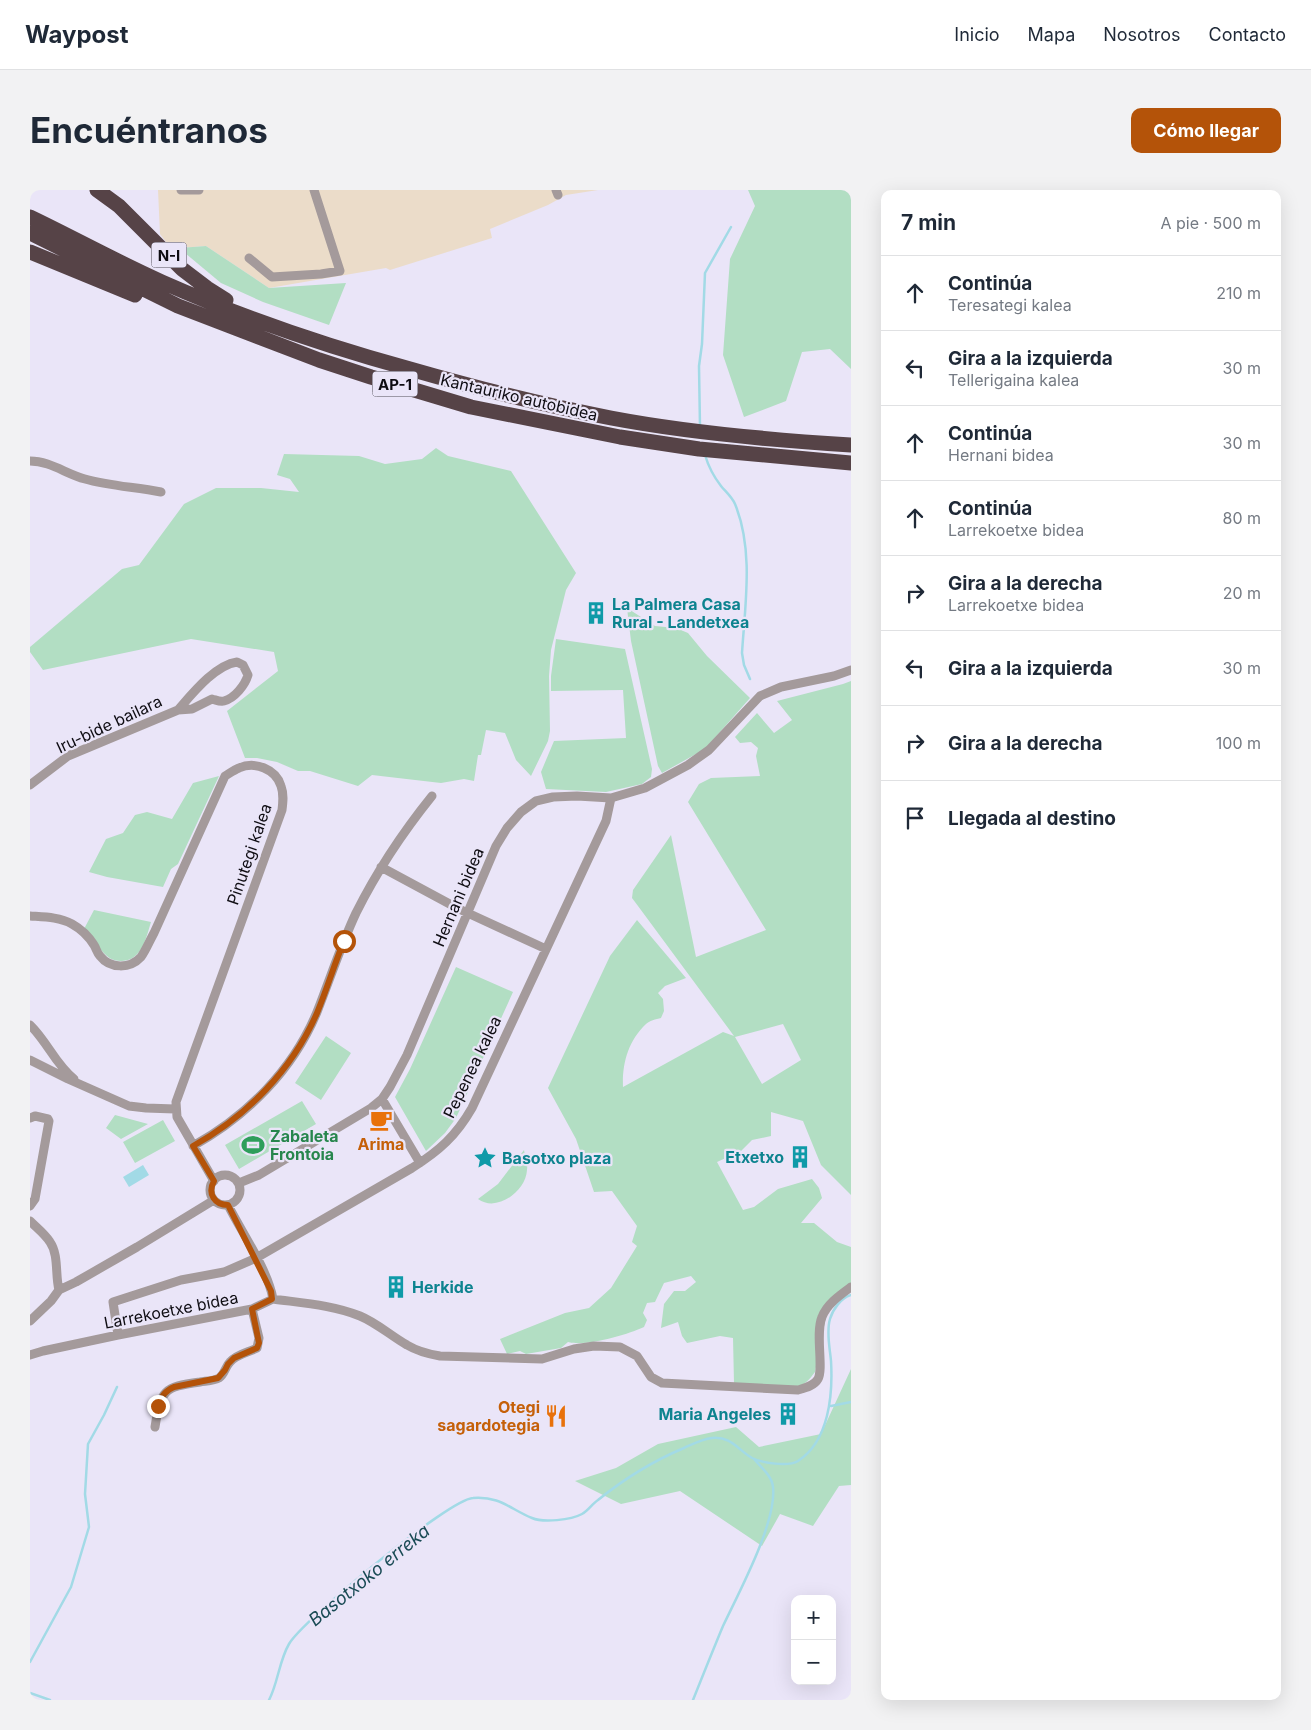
<!DOCTYPE html>
<html lang="es">
<meta charset="utf-8">
<style>
body{margin:0;font-family:Inter,sans-serif;background:#f2f2f3;color:#1f2937}
.controls{position:absolute;right:15px;bottom:15px;display:grid;overflow:hidden;border-radius:10px;box-shadow:0 5px 20px #0002}
.controls button{width:45px;height:45px;display:grid;place-items:center;padding:0;border:0;border-bottom:1px solid #e0e1e3;background:#fff;color:#1f2937;font:25px sans-serif}
.stop{position:absolute;width:15px;height:15px;margin:-11px;border:4px solid #b45309;border-radius:50%;background:#fff}
.stop.end{background:#b45309;border-color:#fff;box-shadow:0 1px 5px #0008}
.list{margin:0;padding:0;list-style:none}
h2{display:flex;justify-content:space-between;align-items:center;height:65px;margin:0;padding:0 20px;font-size:21px}
h2 small{font-size:16px;font-weight:400;color:#747a83}
.list li{display:grid;grid-template-columns:32px 1fr auto;gap:15px;align-items:center;box-sizing:border-box;height:75px;padding:0 20px;border-top:1px solid #e0e1e3}
.list b{display:block;font-size:19px;white-space:nowrap}
.list p{margin:0;font-size:16px;white-space:nowrap;color:#747a83}
.list em{font-size:16px;font-style:normal;color:#747a83}
.icon{flex:none;width:28px;height:28px;fill:none;stroke:currentColor;stroke-width:2;stroke-linecap:round;stroke-linejoin:round}
.map{position:relative;flex:none;width:821px;height:1510px;overflow:hidden;border-radius:10px}
header{display:flex;align-items:center;gap:30px;box-sizing:border-box;height:70px;padding:0 25px;background:#fff;border-bottom:1px solid #e0e1e3}
header strong{font-size:24px}
nav{display:flex;gap:28px;margin-inline-start:auto;font-size:18px}
.intro{display:flex;align-items:center;justify-content:space-between;box-sizing:border-box;height:120px;padding:0 30px}
h1{margin:0;font-size:35px}
.button{padding:12px 22px;border-radius:10px;background:#b45309;color:#fff;font-size:18px;font-weight:700}
main{display:flex;gap:30px;padding:0 30px}
aside{flex:1;background:#fff;border-radius:10px;box-shadow:0 5px 20px #0002}
.map>svg:first-child{display:block}
</style>
<header>
<strong>Waypost</strong>
<nav><a>Inicio</a><a>Mapa</a><a>Nosotros</a><a>Contacto</a></nav>
</header>
<div class="intro"><h1>Encuéntranos</h1><a class="button">Cómo llegar</a></div>
<main>
<div class="map">
<svg width="821" height="1510" viewBox="0 0 821 1510">
<rect width="100%" height="100%" fill="#eae5f8"/>
<path fill="#ebdcc9" d="M128,0H568L536,5L518,15L460,39L462,48L360,80L356,78L239,98L176,56L149,58L136,52L130,44Z"/>
<path fill="#b2dec3" fill-rule="evenodd" d="M718,0H821V179L800,159L772,162L756,211L714,227L693,165L700,69L725,16Z
M176,56L239,98L316,93L299,135L233,112L191,93L149,58Z
M406,258L418,266L481,281L546,383L536,400L521,460L519,486L520,541L518,551L501,586L486,570L475,543L456,540L451,565H448L444,591L434,589L411,593L342,585L328,596L280,581H268L247,572L227,568H215L197,521L248,481L244,462L161,449L13,480L0,462V457L92,379L109,375L154,314L186,298H231L269,302L260,289L247,285L254,264L329,266L355,274L392,269Z
M597,418L625,436L646,438L658,443L677,466L720,508L675,559L632,583L628,576L601,451Z
M526,449L595,459L622,579L621,587L612,594L576,602L516,599L511,582L524,551L596,548L593,500L521,501V486Z
M821,491V1005L791,975L773,931L741,922V946L722,950L711,961L687,972L713,1020L724,1017L748,999L782,989L789,998L792,1008L771,1033H784L807,1052L821,1057V1097L798,1116L785,1182C779,1190 775,1195 765,1197L704,1193L703,1148L690,1146L657,1153L652,1146L648,1132L631,1138L634,1114L644,1101H655L666,1092L661,1086L634,1093L625,1112L617,1113L613,1123L617,1130L614,1137C597,1145 555,1157 538,1152L531,1158L496,1164L490,1161L477,1164L470,1149L535,1123L559,1118L581,1098L607,1056L602,1052L607,1036L582,1001L564,1002L546,949L518,898L580,766L607,730L656,788L635,796L628,803L633,809L634,821L631,828C626,829 619,831 616,834C598,851 592,874 593,897L693,842L704,846L608,716L602,708L603,700L641,645L666,767L736,740L658,612L669,594L681,588L730,586L726,566L728,558L721,552L710,553L705,547L727,523L744,543L762,530L747,511L813,494ZM753,834L771,870L732,894L705,847Z
M189,586L148,674L141,679L133,697L77,687L59,682L76,649L93,643L105,625L117,622L142,629L163,593Z
M64,720L121,732C116,748 112,770 92,771C87,771 81,770 77,766C71,761 60,746 54,739Z
M426,777L483,802L426,928L415,943L396,961L365,907L380,879Z
M296,846L321,863L291,910L265,893Z
M272,911L286,934L209,979L195,955Z
M85,925L118,934L91,949L76,938Z
M133,930L145,951L105,973L93,952Z
M494,960C495,967 498,973 497,980C496,1001 467,1023 448,1009L468,994Z
M821,1179V1295L809,1296L783,1336L750,1324L732,1356L650,1301L591,1314L545,1291L586,1278L628,1254L706,1237L729,1257L791,1244Z"/>
<path fill="#a2dae6" d="M113,975L119,985L99,997L93,987Z"/>
<g fill="none" stroke-linecap="round" stroke-linejoin="round">
<path stroke="#a2dae6" stroke-width="2.5" d="M670,237L669,176L672,154L675,83L701,37
M675,265C678,275 684,287 691,296C695,301 702,307 705,314C724,360 715,415 712,463L714,475L720,489
M801,1216L821,1212
M0,1472L41,1397L59,1337L55,1304L58,1254L74,1225L87,1197
M0,1503L20,1510
M239,1510C248,1493 249,1471 259,1454C273,1430 419,1309 443,1308C470,1306 480,1319 502,1328C513,1333 541,1330 552,1324C558,1321 562,1314 568,1310C594,1289 623,1271 654,1258C663,1254 672,1249 682,1248C701,1246 708,1260 722,1268C732,1273 758,1277 768,1271C799,1251 803,1205 801,1171C800,1159 796,1142 800,1129C803,1119 811,1108 821,1105
M663,1510C673,1485 683,1460 693,1436C709,1402 747,1332 743,1297C742,1286 731,1277 724,1269"/>
<path stroke="#a49a9b" stroke-width="9" d="M151,0H169
M526,0L528,5
M219,68L242,87L291,84L310,81L284,0
M0,271C20,271 36,284 55,289C79,296 106,297 131,302
M207,472L213,475L218,485C215,495 205,508 194,511C190,512 186,510 182,509L162,519L148,520C162,504 185,475 207,472Z
M0,595L38,566L148,520
M351,677L429,719L516,759
M0,726C14,727 29,727 42,734C51,739 59,747 64,755C66,758 67,763 70,766C80,779 100,779 111,767C116,760 120,750 124,743L195,586C200,583 204,580 209,578C225,571 246,579 251,596C254,604 253,612 252,620L146,912L147,927L184,991
M0,835C17,851 25,874 44,889
M0,870L38,889L99,916L116,918L145,919
M352,909L390,973
M0,928L5,926L18,929L19,931L5,1009L0,1016
M163,956C217,926 263,880 287,822C300,789 311,755 326,723C347,681 373,642 402,606
M180 1000a15 15 0 1 1 30 0a15 15 0 1 1-30 0Z
M209,993L229,985L341,918L352,909L360,897L377,865L466,656L477,638L491,622L506,611L523,607L547,606L581,608L615,598L658,575L679,560L730,506L751,497L804,486L821,480
M198,1015C212,1043 238,1080 243,1109
M0,1031C7,1038 15,1044 20,1052C29,1065 25,1085 29,1100
M243,1109C272,1113 303,1115 330,1126C347,1133 361,1146 377,1155C387,1161 398,1164 410,1166L512,1169L544,1159L564,1156L590,1157L607,1166L621,1187L632,1193L768,1200C775,1198 784,1196 788,1189C794,1178 785,1144 792,1127C797,1114 810,1105 821,1097
M0,1131L21,1111L29,1100L46,1092L107,1057L184,1010
M88,1145L83,1112L151,1090L194,1082L226,1068L382,978C409,961 426,946 442,918L576,631L581,608
M0,1165L13,1161L88,1145L222,1119L243,1109
M125,1237C131,1200 133,1197 170,1192C176,1191 184,1191 189,1188C195,1184 195,1177 200,1172C207,1164 217,1163 227,1158L229,1148L222,1119"/>
<path stroke="#564347" stroke-width="15" d="M67,0L89,16L152,79L177,98L196,110
M0,27C44,48 87,72 132,92C211,127 296,156 380,179C446,198 513,215 581,228C660,243 741,250 821,255
M0,43L148,116L289,170L341,187L441,217L590,247L669,259L821,273
M0,62L105,105"/>
</g>
<g fill="none" stroke-linecap="round" stroke-linejoin="round">
<path stroke="#b45309" stroke-width="6" d="M128,1216C132,1207 134,1201 144,1197L188,1188L195,1180L198,1174L204,1168L227,1158L229,1153L222,1119L242,1109L241,1101L198,1015C185,1015 177,1004 184,991L163,956C217,926 262,880 287,823C297,799 304,775 314,751"/>
</g>
<defs>
<symbol id="building-bare" viewBox="-9 -9 18 18"><path d="M-4-6H4V6H1V3H-1V6H-4ZM-2.5-4.3h1.7v1.8h-1.7ZM.8-4.3h1.7v1.8H.8ZM-2.5-1h1.7V.8h-1.7ZM.8-1h1.7V.8H.8Z" fill="#0f9aa8" stroke="#eae5f8" stroke-width="2.5" paint-order="stroke"/></symbol>
<symbol id="cafe-bare" viewBox="-9 -9 18 18"><path d="M-5.5-4.5H6V0H3Q3 3.5 0 3.5H-2.5Q-5.5 3.5-5.5 0ZM3-3.2v2h1.7v-2ZM-6 4.5H4V6H-6Z" fill="#e8710a" stroke="#eae5f8" stroke-width="2.5" paint-order="stroke"/></symbol>
<symbol id="stadium-bare" viewBox="-9 -9 18 18"><path d="M0-5a6.5 5 0 1 0 0 10a6.5 5 0 1 0 0-10ZM-3.5-1.8h7v3.6h-7Z" fill="#2e9e5b" stroke="#eae5f8" stroke-width="2.5" paint-order="stroke"/></symbol>
<symbol id="sight-bare" viewBox="-9 -9 18 18"><path d="M0-6L1.8-2.2L6-1.7L2.9 1.2L3.7 5.4L0 3.3L-3.7 5.4L-2.9 1.2L-6-1.7L-1.8-2.2Z" fill="#0f9aa8" stroke="#eae5f8" stroke-width="2.5" paint-order="stroke"/></symbol>
<symbol id="restaurant-bare" viewBox="-9 -9 18 18"><path d="M-5-6h1v4h1v-4h1v4h1v-4h1v5L-1.5 .5V6h-2V.5L-5-1ZM5-6V6H3V1.5H1.5Q1.5-4 5-6Z" fill="#e8710a" stroke="#eae5f8" stroke-width="2.5" paint-order="stroke"/></symbol>
</defs>
<g fill-rule="evenodd">
<use href="#building-bare" x="550" y="407" width="32" height="32"/>
<use href="#cafe-bare" x="335" y="914" width="32" height="32"/>
<use href="#stadium-bare" x="207" y="939" width="32" height="32"/>
<use href="#building-bare" x="754" y="951" width="32" height="32"/>
<use href="#sight-bare" x="439" y="952" width="32" height="32"/>
<use href="#building-bare" x="350" y="1081" width="32" height="32"/>
<use href="#building-bare" x="742" y="1208" width="32" height="32"/>
<use href="#restaurant-bare" x="510" y="1210" width="32" height="32"/>
</g>
<g text-anchor="middle" dominant-baseline="central" stroke-width="4.5" stroke-linejoin="round" paint-order="stroke">
<g fill="#eae5f8" stroke="#504d57" stroke-width="1">
<rect x="121.5" y="52.5" width="35" height="25" rx="4"/>
<rect x="342.5" y="181.5" width="45" height="25" rx="4"/>
</g>
<g font-size="15" font-weight="bold" fill="#0e0c12">
<text x="139" y="65">N-I</text>
<text x="365" y="194">AP-1</text>
</g>
<g font-size="16" fill="#0e0c12" stroke="#eae5f8">
<text transform="translate(489 207) rotate(13)">Kantauriko autobidea</text>
<text transform="translate(79 534) rotate(-25)">Iru-bide bailara</text>
<text transform="translate(219 664) rotate(-71)">Pinutegi kalea</text>
<text transform="translate(428 707) rotate(-67)">Hernani bidea</text>
<text transform="translate(442 877) rotate(-64)">Pepenea kalea</text>
<text transform="translate(141 1120) rotate(-11)">Larrekoetxe bidea</text>
</g>
<g font-size="16" font-weight="bold" fill="#0d838f" stroke="#eae5f8" text-anchor="start">
<text x="582" y="414">La Palmera Casa<tspan x="582" dy="18">Rural - Landetxea</tspan></text>
<text x="754" y="967" text-anchor="end">Etxetxo</text>
<text x="472" y="968">Basotxo plaza</text>
<text x="382" y="1097">Herkide</text>
<text x="741" y="1224" text-anchor="end">Maria Angeles</text>
</g>
<g font-size="16" font-weight="bold" fill="#27864d" stroke="#eae5f8" text-anchor="start">
<text x="240" y="946">Zabaleta<tspan x="240" dy="18">Frontoia</tspan></text>
</g>
<g font-size="16" font-weight="bold" fill="#c56008" stroke="#eae5f8">
<text x="351" y="954">Arima</text>
<text x="510" y="1217" text-anchor="end">Otegi<tspan x="510" dy="18">sagardotegia</tspan></text>
</g>
<g font-size="18" font-style="italic" fill="#1a4b55" stroke="#eae5f8">
<text transform="translate(339 1385) rotate(-39)">Basotxoko erreka</text>
</g>
</g>
</svg>
<div class="controls">
<button>+</button>
<button>−</button>
</div>
<div class="stop" style="left:314px;top:751px"></div>
<div class="stop end" style="left:128px;top:1216px"></div>
</div>
<aside>
<h2>7 min<small>A pie · 500 m</small></h2>
<ul class="list">
<li><svg class="icon" aria-label="ahead" viewBox="0 0 24 24"><path d="M12 20V5M6 11l6-6 6 6"/></svg><div><b>Continúa</b><p>Teresategi kalea</p></div><em>210 m</em></li>
<li><svg class="icon" aria-label="left" viewBox="0 0 24 24"><path d="M17 20v-9H6M10 6l-5 5 5 5"/></svg><div><b>Gira a la izquierda</b><p>Tellerigaina kalea</p></div><em>30 m</em></li>
<li><svg class="icon" aria-label="ahead" viewBox="0 0 24 24"><path d="M12 20V5M6 11l6-6 6 6"/></svg><div><b>Continúa</b><p>Hernani bidea</p></div><em>30 m</em></li>
<li><svg class="icon" aria-label="ahead" viewBox="0 0 24 24"><path d="M12 20V5M6 11l6-6 6 6"/></svg><div><b>Continúa</b><p>Larrekoetxe bidea</p></div><em>80 m</em></li>
<li><svg class="icon" aria-label="right" viewBox="0 0 24 24"><path d="M7 20v-9h11M14 6l5 5-5 5"/></svg><div><b>Gira a la derecha</b><p>Larrekoetxe bidea</p></div><em>20 m</em></li>
<li><svg class="icon" aria-label="left" viewBox="0 0 24 24"><path d="M17 20v-9H6M10 6l-5 5 5 5"/></svg><div><b>Gira a la izquierda</b></div><em>30 m</em></li>
<li><svg class="icon" aria-label="right" viewBox="0 0 24 24"><path d="M7 20v-9h11M14 6l5 5-5 5"/></svg><div><b>Gira a la derecha</b></div><em>100 m</em></li>
<li><svg class="icon" aria-label="arrive" viewBox="0 0 24 24"><path d="M6 21V4h12l-3 4 3 4H6"/></svg><div><b>Llegada al destino</b></div></li>
</ul>
</aside>
</main>
